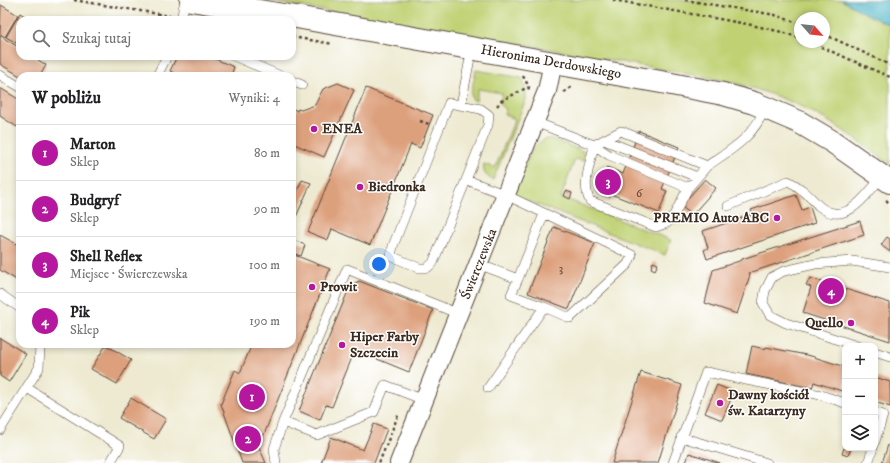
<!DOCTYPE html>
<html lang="pl">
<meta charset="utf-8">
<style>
body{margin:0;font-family:"IM FELL DW Pica",serif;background:#f2f2f2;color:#202124}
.controls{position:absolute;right:12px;bottom:12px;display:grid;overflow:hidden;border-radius:8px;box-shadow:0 2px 6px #0003}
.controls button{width:36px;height:36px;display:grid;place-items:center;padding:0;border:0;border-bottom:1px solid #e0e0e0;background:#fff;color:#202124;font:20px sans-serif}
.compass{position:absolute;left:794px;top:12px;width:36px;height:36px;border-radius:50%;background:#fff;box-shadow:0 2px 6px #0003;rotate:117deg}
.you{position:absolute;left:379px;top:264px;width:14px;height:14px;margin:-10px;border:3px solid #fff;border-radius:50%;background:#1a73e8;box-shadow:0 0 0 6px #1a73e833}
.badge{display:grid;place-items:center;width:26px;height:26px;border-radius:50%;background:#b5179e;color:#fff;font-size:13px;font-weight:700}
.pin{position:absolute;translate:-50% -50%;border:2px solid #fff;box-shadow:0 1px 4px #0006}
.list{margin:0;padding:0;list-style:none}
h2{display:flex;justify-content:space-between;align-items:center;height:52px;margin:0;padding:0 16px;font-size:17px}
h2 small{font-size:13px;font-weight:400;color:#757577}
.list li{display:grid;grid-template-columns:26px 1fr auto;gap:12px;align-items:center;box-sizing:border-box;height:56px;padding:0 16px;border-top:1px solid #e0e0e0}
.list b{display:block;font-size:15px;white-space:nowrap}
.list p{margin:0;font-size:13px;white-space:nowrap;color:#757577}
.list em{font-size:13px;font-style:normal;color:#757577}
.icon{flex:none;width:22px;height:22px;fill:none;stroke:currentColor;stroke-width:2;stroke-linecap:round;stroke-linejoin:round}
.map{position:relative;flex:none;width:890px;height:463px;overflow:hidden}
.search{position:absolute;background:#fff;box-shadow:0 2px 6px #0003;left:16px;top:16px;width:280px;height:44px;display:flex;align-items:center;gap:10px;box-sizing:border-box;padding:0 14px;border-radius:12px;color:#757577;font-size:15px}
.panel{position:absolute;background:#fff;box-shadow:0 2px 6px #0003;left:16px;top:72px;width:280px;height:276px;border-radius:12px}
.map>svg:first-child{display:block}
</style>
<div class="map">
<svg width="890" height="463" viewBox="0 0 890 463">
<rect width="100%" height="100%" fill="#fff"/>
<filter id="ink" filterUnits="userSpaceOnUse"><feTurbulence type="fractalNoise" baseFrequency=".025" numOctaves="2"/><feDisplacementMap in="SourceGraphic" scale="8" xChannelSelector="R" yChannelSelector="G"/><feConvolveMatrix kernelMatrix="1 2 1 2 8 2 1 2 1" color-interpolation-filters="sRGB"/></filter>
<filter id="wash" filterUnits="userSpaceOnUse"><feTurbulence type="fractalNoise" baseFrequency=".012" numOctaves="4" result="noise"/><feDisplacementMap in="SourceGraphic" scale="16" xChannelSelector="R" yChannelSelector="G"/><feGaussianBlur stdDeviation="0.9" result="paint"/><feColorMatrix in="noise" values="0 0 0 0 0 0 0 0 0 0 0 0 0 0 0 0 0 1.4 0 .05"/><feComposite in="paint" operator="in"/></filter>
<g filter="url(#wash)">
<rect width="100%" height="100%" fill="#eeead1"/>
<path fill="#c0d173" stroke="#7e7e48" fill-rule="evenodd" d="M262,0H890V164C864,145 838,125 808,110C783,97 754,88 727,81L510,42ZM800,18H824V42H800Z
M476,70L522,78L526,90V99L493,180C486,176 482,173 484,164L495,168L515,119L504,114L506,109L500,105L502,93L478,89L476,101L472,99L471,94Z
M546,139H552L583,151L584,161L575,159L561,197L671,240L665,255L513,195L532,149L540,142Z"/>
<path fill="#45b1c3" stroke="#406e70" d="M841,0H890V25L870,16Z"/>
<g id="blocks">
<path fill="#dda07d" d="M1,5L18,15L5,37L0,34Z
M20,13L31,20H20V41L18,44L6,37Z
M0,36L20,48V56H32L46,65L40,76H20L0,64Z
M177,56H208L234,67L231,76H181L170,71Z
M338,83L354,90L324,157L292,143V108L297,111L298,109L301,110L315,105L323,89Z
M0,88L20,100V123L17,127L0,116Z
M366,88L433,115L420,148L411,144L370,245L332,229L328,240L308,232Z
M639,131L679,147L662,189L667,191L659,213L611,194L610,197L597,192L607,167L623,174Z
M705,179L716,188L692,215L681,206Z
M302,180L311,183L292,226V202Z
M566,191L572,193L570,199L564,196Z
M796,195L802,210L810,207L815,223L707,259L704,250L708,248L703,231L753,214L751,210Z
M860,221L864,235L749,273L750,275L737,314L705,303L713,270L742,260V259Z
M554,227L595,243L569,309L528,293Z
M0,235L20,246V282L0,270Z
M887,237L890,239V252L881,245Z
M294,240L305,245L301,256L292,253V245Z
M292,254L330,269L259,447L266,463H242L221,404L235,370L240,373L252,344H292Z
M653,262L658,264L655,270L651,268Z
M810,278L890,303V341L803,313L811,287L806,285Z
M359,281L433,310L409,372L355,350L332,407L326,405L320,420L299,411L350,286Z
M0,338L26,354L9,382L0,376Z
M106,345L131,360L117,384L91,369Z
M752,346L765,349L766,347L811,356L845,367V392L814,382L812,388L746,374Z
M641,372L682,385L658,463H612Z
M875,377L890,382V407L875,402Z
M717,385L734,392L722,420L705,413Z
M131,398L166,419L154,439L119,418Z
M374,424L387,429L374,463H321L331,437L363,450Z
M888,445L890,446V463H882Z
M844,448H851L848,456L842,454Z
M689,453L720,463H686Z"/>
</g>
</g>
<g filter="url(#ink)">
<use href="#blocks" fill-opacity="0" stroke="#564739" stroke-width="1"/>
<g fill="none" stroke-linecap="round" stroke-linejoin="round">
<defs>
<path id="lane" d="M181,20L185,0
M234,56L281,76
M0,75L20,87
M157,76L167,56
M292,81L302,85
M449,103L481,109L489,115L488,125L433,263L427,268H419L391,256L393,246Z
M461,105L472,48
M535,122L594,145L621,131L707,166C732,149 753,138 765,108
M604,140L697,177
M467,180L506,195L632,255L628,264L570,318L544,307
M688,188L609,155L594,145C591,162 581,185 590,201L656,227L667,223L674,215L688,188L707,166
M728,206L788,181C801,187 809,196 819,206C845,228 867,195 882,176
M478,264L518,279L511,295L544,307L488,388
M518,279L544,214
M0,294L20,308
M857,346L786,323L770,315L763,303L765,291L772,277L784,271L815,264L852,261L890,267
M875,352L890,357
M27,388L120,446L110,463
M875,412L883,415L875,441
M283,422L317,435L374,412L385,385L424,400
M0,430L39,368L40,344
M681,437L767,463
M276,463L274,449L283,422L347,269L459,314
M673,463L706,372L821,395L845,403
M868,463L873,448"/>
<path id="street" d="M399,463L547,91L553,62"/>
<path id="secondary" d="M191,0L296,17L661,82L723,94L754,103L799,122L833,142L890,182"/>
</defs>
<use href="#lane" stroke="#564739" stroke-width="10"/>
<use href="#street" stroke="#564739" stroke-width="20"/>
<use href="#secondary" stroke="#564739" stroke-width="24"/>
<path stroke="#564739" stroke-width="2.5" stroke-dasharray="3 3" stroke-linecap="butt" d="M74,0L170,16
M613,0L747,24L782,32L800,38
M685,0L775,15L800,24
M824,34L890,65
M292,37L333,44
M810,42L890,77
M523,76L529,87L528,90
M564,92L573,86
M497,106L501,101L528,87
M420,121L429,124
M886,200L890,204
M379,463L399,413"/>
<use href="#lane" stroke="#fff" stroke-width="9"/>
<use href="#street" stroke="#fff" stroke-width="18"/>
<use href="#secondary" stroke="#fff" stroke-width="22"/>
</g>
</g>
<g fill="#b5179e" stroke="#fff" stroke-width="1.5">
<circle cx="314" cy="129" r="4"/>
<circle cx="360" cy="187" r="4"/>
<circle cx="777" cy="218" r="4"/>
<circle cx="312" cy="287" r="4"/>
<circle cx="851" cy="323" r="4"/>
<circle cx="342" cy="345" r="4"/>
<circle cx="720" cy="403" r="4"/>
</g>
<g text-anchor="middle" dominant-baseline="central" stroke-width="3" stroke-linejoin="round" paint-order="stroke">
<g font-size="12" fill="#644836">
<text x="639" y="193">6</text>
<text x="561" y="268">3</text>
</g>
<g font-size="14" fill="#3b2a1e" stroke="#fff">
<text transform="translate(551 62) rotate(10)">Hieronima Derdowskiego</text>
<text transform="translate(479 264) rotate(-68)">Świerczewska</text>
</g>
<g font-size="14" font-weight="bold" fill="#3b2a1e" stroke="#fff" text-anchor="start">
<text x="322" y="129">ENEA</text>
<text x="368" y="187">Biedronka</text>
<text x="769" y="218" text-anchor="end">PREMIO Auto ABC</text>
<text x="320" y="287">Prowit</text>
<text x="843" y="323" text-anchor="end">Quello</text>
<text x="350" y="337">Hiper Farby<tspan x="350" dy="16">Szczecin</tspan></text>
<text x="728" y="395">Dawny kościół<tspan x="728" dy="16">św. Katarzyny</tspan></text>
</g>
</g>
</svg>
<div class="controls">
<button>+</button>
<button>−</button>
<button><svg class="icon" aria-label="layers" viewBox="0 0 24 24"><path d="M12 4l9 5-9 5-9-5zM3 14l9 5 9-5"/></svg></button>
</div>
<svg class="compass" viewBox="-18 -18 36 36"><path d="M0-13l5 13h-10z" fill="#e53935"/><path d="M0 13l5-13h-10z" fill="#757577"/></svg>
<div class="you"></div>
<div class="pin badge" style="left:252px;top:397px">1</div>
<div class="pin badge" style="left:248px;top:439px">2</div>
<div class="pin badge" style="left:608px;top:182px">3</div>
<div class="pin badge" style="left:831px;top:291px">4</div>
<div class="search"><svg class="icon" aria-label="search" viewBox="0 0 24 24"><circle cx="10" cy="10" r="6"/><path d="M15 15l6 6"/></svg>Szukaj tutaj</div>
<section class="panel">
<h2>W pobliżu<small>Wyniki: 4</small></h2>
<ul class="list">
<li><span class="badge">1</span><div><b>Marton</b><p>Sklep</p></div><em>80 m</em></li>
<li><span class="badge">2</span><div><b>Budgryf</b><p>Sklep</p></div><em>90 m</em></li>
<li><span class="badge">3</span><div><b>Shell Reflex</b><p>Miejsce · Świerczewska</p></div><em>100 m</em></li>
<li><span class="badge">4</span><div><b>Pik</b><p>Sklep</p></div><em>190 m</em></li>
</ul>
</section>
</div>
